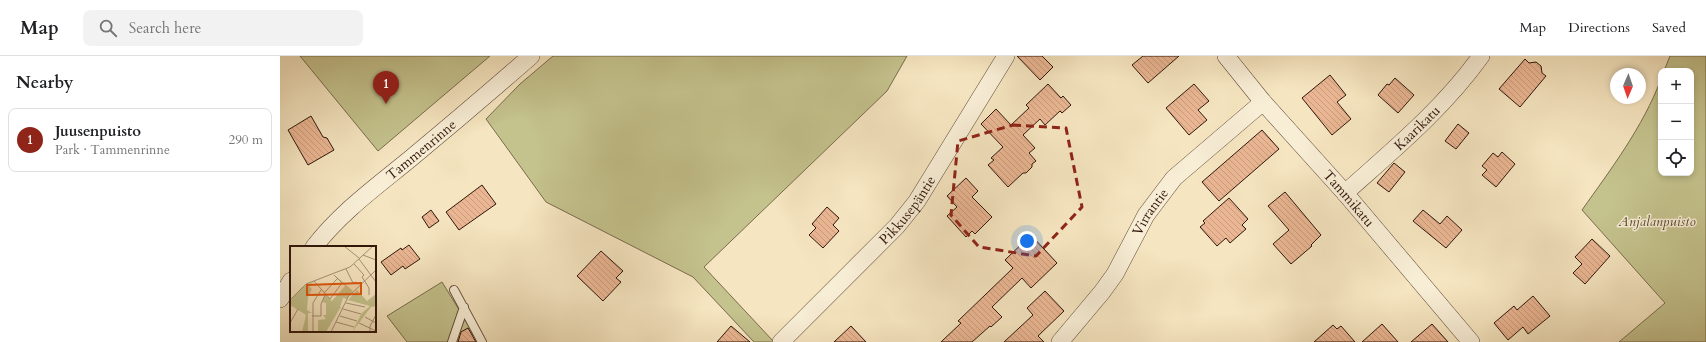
<!DOCTYPE html>
<meta charset="utf-8">
<style>
body{margin:0;font-family:Cardo,serif;background:#f2f2f2;color:#202124}
.controls{position:absolute;right:12px;top:12px;display:grid;overflow:hidden;border-radius:8px;box-shadow:0 2px 6px #0003}
.controls button{width:36px;height:36px;display:grid;place-items:center;padding:0;border:0;border-bottom:1px solid #e0e0e0;background:#fff;color:#202124;font:20px sans-serif}
.compass{position:absolute;left:1330px;top:12px;width:36px;height:36px;border-radius:50%;background:#fff;box-shadow:0 2px 6px #0003;rotate:182deg}
.you{position:absolute;left:747px;top:185px;width:14px;height:14px;margin:-10px;border:3px solid #fff;border-radius:50%;background:#1a73e8;box-shadow:0 0 0 6px #1a73e833}
.badge{display:grid;place-items:center;width:26px;height:26px;border-radius:50%;background:#8f2418;color:#fff;font-size:13px;font-weight:700}
.pin{position:absolute;translate:-50% -33px;filter:drop-shadow(0 1px 2px #0008)}
.pin::after{content:'';position:absolute;top:21px;width:14px;height:12px;background:inherit;clip-path:polygon(0 0,100% 0,50% 100%)}
.list{margin:0;padding:0;list-style:none}
h2{display:flex;justify-content:space-between;align-items:center;height:52px;margin:0;padding:0 16px;font-size:17px}
h2 small{font-size:13px;font-weight:400;color:#757577}
.list li{display:grid;grid-template-columns:26px 1fr auto;gap:12px;align-items:center;box-sizing:border-box;height:64px;margin:0 8px 8px;padding:0 8px;border:1px solid #e0e0e0;border-radius:8px}
.list b{display:block;font-size:15px;white-space:nowrap}
.list p{margin:0;font-size:13px;white-space:nowrap;color:#757577}
.list em{font-size:13px;font-style:normal;color:#757577}
.icon{flex:none;width:22px;height:22px;fill:none;stroke:currentColor;stroke-width:2;stroke-linecap:round;stroke-linejoin:round}
.map{position:relative;flex:none;width:1426px;height:286px;overflow:hidden}
header{display:flex;align-items:center;gap:24px;box-sizing:border-box;height:56px;padding:0 20px;background:#fff;border-bottom:1px solid #e0e0e0}
header strong{font-size:19px}
nav{display:flex;gap:22px;margin-inline-start:auto;font-size:14px}
.search{width:280px;height:36px;background:#f2f2f2;display:flex;align-items:center;gap:10px;box-sizing:border-box;padding:0 14px;border-radius:8px;color:#757577;font-size:15px}
main{display:flex}
aside{flex:1;background:#fff}
.map>svg:first-child{display:block}
</style>
<header>
<strong>Map</strong>
<div class="search"><svg class="icon" aria-label="search" viewBox="0 0 24 24"><circle cx="10" cy="10" r="6"/><path d="M15 15l6 6"/></svg>Search here</div>
<nav><a>Map</a><a>Directions</a><a>Saved</a></nav>
</header>
<main>
<aside>
<h2>Nearby<small></small></h2>
<ul class="list">
<li><span class="badge">1</span><div><b>Juusenpuisto</b><p>Park · Tammenrinne</p></div><em>290 m</em></li>
</ul>
</aside>
<div class="map">
<svg width="1426" height="286" viewBox="0 0 1426 286">
<defs>
<pattern id="building-back-hatch" width="6" height="6" patternUnits="userSpaceOnUse"><rect width="6" height="6" fill="#eab693"/><path d="M-1 5l2 2M0 0l6 6M5-1l2 2" fill="none" stroke="#c99c7d"/></pattern>
</defs>
<rect width="100%" height="100%" fill="#f5e5c0"/>
<filter id="stains"><feTurbulence type="fractalNoise" baseFrequency=".005" numOctaves="4"/><feColorMatrix values="0 0 0 0 .2 0 0 0 0 .09 0 0 0 0 .02 0 0 0 .5 -.17"/></filter>
<radialGradient id="worn" r=".72"><stop offset=".6" stop-color="#630" stop-opacity="0"/><stop offset="1" stop-color="#630" stop-opacity=".3"/></radialGradient>
<path fill="#c4c28d" stroke="#7a6c4c" d="M20,0H210L98,95Z
M273,0H627L607,35L424,211L494,286H474L413,221L266,146L206,63L240,28Z
M1390,0H1426V286H1339L1385,247L1302,154C1331,113 1363,71 1381,23V117H1411V15H1384Z
M162,226L194,278L180,286H127L107,260Z"/>
<path fill="url(#building-back-hatch)" stroke="#30160a" d="M737,0H762L773,11L760,24Z
M863,0H899L868,27L852,9Z
M1245,3L1249,7L1256,6L1261,10L1262,17L1266,20L1240,51L1219,33Z
M1050,19L1066,39L1057,46L1071,63L1052,79L1022,42Z
M1115,22L1134,39L1118,57L1098,39L1107,28L1109,29Z
M768,28L781,42L783,40L791,49L782,57L780,55L765,69L760,63L743,79L755,92L749,97L756,105L752,108V111L746,117H743L728,131L708,109L714,104L711,102L723,91L701,68L716,53L731,69L749,52L746,49Z
M914,28L929,45L918,54L927,64L909,79L886,52Z
M31,60L43,81L47,82L54,94L28,109L8,74Z
M1178,68L1189,77L1176,93L1165,85Z
M982,74L999,93L939,145L922,126Z
M1222,96L1235,108L1216,131L1202,119L1207,114L1202,110L1213,97L1218,101Z
M1114,107L1125,116L1109,136L1097,127Z
M686,122L698,135L692,141L712,161L695,178L692,175L686,181L667,160L677,151L667,140Z
M202,129L216,148L179,174L166,156Z
M1005,136L1041,179L1031,189L1032,190L1011,208L993,188L1009,174L988,150Z
M949,142L968,163L962,169L966,173L950,187L946,182L937,190L920,171L925,167L923,165Z
M547,151L559,162L553,169L559,175L543,192L529,179L536,172L532,168Z
M151,154L159,165L149,172L142,161Z
M1143,154L1160,168L1167,160L1182,174L1166,192L1133,165Z
M751,179L777,207L751,232L742,222L712,251L722,261L711,271L710,270L692,286H661L681,267L678,265L733,212L725,204Z
M1312,183L1330,200L1305,228L1293,217L1302,208L1295,201Z
M129,189L140,203L125,213L123,210L111,219L101,206L121,192L122,194Z
M321,195L343,215L336,222L341,226L323,245L297,220Z
M765,235L784,255L758,280L764,286H724L753,259L747,252Z
M1253,240L1270,260L1248,278L1243,271L1228,284L1214,267L1234,250L1237,254Z
M1102,268L1118,286H1082Z
M1152,268L1168,286H1131Z
M1053,269L1057,273L1061,270L1075,286H1034Z
M451,270L470,286H437Z
M571,270L586,286H554Z
M188,272L196,286H178L181,276Z"/>
<g fill="none" stroke-linecap="round" stroke-linejoin="round">
<defs>
<path id="service" d="M174,234L202,286
M172,286L184,251"/>
<g id="minor">
<path id="s1" d="M946,0L983,46L1065,137L1191,286"/>
<path id="s2" d="M1065,137C1113,94 1163,53 1201,0"/>
<path id="s3" d="M34,191C61,156 97,130 130,103C171,69 211,35 251,0"/>
<path d="M0,243L11,225"/>
<path id="s4" d="M501,286L617,170L637,145L726,0"/>
<path id="s5" d="M780,286L822,236L835,218L866,159L894,122L983,46"/>
</g>
</defs>
<use href="#service" stroke="#614a38" stroke-width="10"/>
<use href="#minor" stroke="#614a38" stroke-width="18"/>
<use href="#service" stroke="#f8eed6" stroke-width="8"/>
<use href="#minor" stroke="#f8eed6" stroke-width="17"/>
</g>
<path fill="none" stroke="#8f2418" stroke-width="3" stroke-dasharray="8 5" stroke-linejoin="round" d="M733,69L786,72L802,151L756,200L699,191L671,159L678,85Z"/>
<g text-anchor="middle" dominant-baseline="central" stroke-width="3" stroke-linejoin="round" paint-order="stroke">
<g font-size="14" fill="#30160a" stroke="#f8eed6">
<text stroke="none"><textPath href="#s2" startOffset="97">Kaarikatu</textPath></text>
<text stroke="none"><textPath href="#s3" startOffset="145">Tammenrinne</textPath></text>
<text stroke="none"><textPath href="#s1" startOffset="188">Tammikatu</textPath></text>
<text stroke="none"><textPath href="#s4" startOffset="183">Pikkusepäntie</textPath></text>
<text stroke="none"><textPath href="#s5" startOffset="159">Virrantie</textPath></text>
</g>
<g font-size="14" font-style="italic" fill="#5c4a31" stroke="#f8eed6">
<text x="1377" y="165">Anjalanpuisto</text>
</g>
</g>
<g transform="translate(10 190)">
<rect width="86" height="86" fill="#f5e5c0"/>
<path d="M46,30L63,45L57,53L53,52L50,61L53,63L50,62L36,86H28V74L36,73L33,69H36V57L32,56L35,49L42,55L55,40ZM24,36L19,40L22,43L18,51L17,64L22,67H18V86H12L16,69L0,59V55L12,41ZM67,44L77,55L86,48V60L81,61L62,86L72,67L80,60L58,54Z" fill="#c4c28d"/>
<path fill="none" stroke="#a69277" stroke-width="1" d="M54,0L69,12M73,9L86,14M69,13L86,36M64,18L74,29L72,31L79,42V49M56,23L63,37L66,36M24,35L40,53L52,37L44,29M34,47L47,33M0,54L16,38L60,21L83,0M56,57L75,61M53,63L71,68M22,70H31V58L35,49M50,70L67,75M75,71L86,77M46,76L64,81M0,77L8,63M69,77L86,85M23,86V57L31,44M41,86L58,51L86,24M80,86V80L86,69"/>
<path fill="#df560c" fill-opacity="0.15" stroke="#df560c" stroke-width="2" d="M71,37V48L17,49V39Z"/>
<rect width="86" height="86" fill="none" stroke="#30160a" stroke-width="2"/>
</g>
<rect width="100%" height="100%" filter="url(#stains)"/>
<rect width="100%" height="100%" fill="url(#worn)"/>
</svg>
<div class="controls">
<button>+</button>
<button>−</button>
<button><svg class="icon" aria-label="locate" viewBox="0 0 24 24"><circle cx="12" cy="12" r="6"/><path d="M12 2v4M12 18v4M2 12h4M18 12h4"/></svg></button>
</div>
<svg class="compass" viewBox="-18 -18 36 36"><path d="M0-13l5 13h-10z" fill="#e53935"/><path d="M0 13l5-13h-10z" fill="#757577"/></svg>
<div class="you"></div>
<div class="pin badge" style="left:106px;top:48px">1</div>
</div>
</main>
